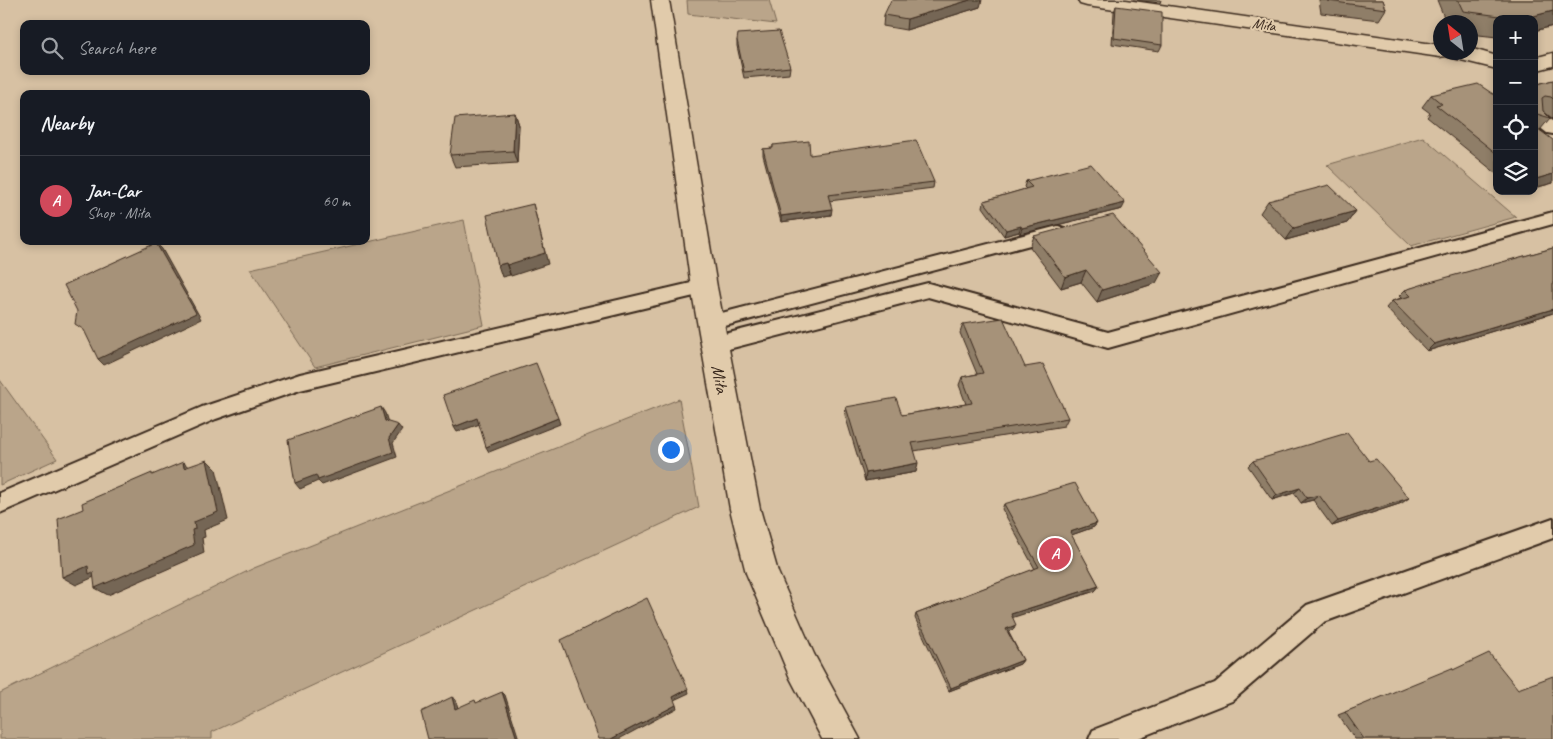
<!DOCTYPE html>
<meta charset="utf-8">
<style>
body{margin:0;font-family:Caveat,sans-serif;background:#242831;color:#f1f3f6}
.controls{position:absolute;right:15px;top:15px;display:grid;overflow:hidden;border-radius:10px;box-shadow:0 2px 8px #0003}
.controls button{width:45px;height:45px;display:grid;place-items:center;padding:0;border:0;border-bottom:1px solid #363941;background:#171b24;color:#f1f3f6;font:25px sans-serif}
.compass{position:absolute;left:1433px;top:15px;width:45px;height:45px;border-radius:50%;background:#171b24;box-shadow:0 2px 8px #0003;rotate:330deg}
.you{position:absolute;left:670px;top:449px;width:18px;height:18px;margin:-12px;border:4px solid #fff;border-radius:50%;background:#1a73e8;box-shadow:0 0 0 8px #1a73e833}
.badge{display:grid;place-items:center;width:32px;height:32px;border-radius:50%;background:#d1495b;color:#fff;font-size:16px;font-weight:700}
.pin{position:absolute;translate:-50% -50%;border:2px solid #fff;box-shadow:0 1px 5px #0006}
.list{margin:0;padding:0;list-style:none}
h2{display:flex;justify-content:space-between;align-items:center;height:65px;margin:0;padding:0 20px;font-size:21px}
h2 small{font-size:16px;font-weight:400;color:#9ea1a6}
.list li{display:grid;grid-template-columns:32px 1fr auto;gap:15px;align-items:center;box-sizing:border-box;height:90px;padding:0 20px;border-top:1px solid #363941}
.list b{display:block;font-size:19px;white-space:nowrap}
.list p{margin:0;font-size:16px;white-space:nowrap;color:#9ea1a6}
.list em{font-size:16px;font-style:normal;color:#9ea1a6}
.icon{flex:none;width:28px;height:28px;fill:none;stroke:currentColor;stroke-width:2;stroke-linecap:round;stroke-linejoin:round}
.map{position:relative;flex:none;width:1553px;height:739px;overflow:hidden}
.search{position:absolute;background:#171b24;box-shadow:0 2px 8px #0003;left:20px;top:20px;width:350px;height:55px;display:flex;align-items:center;gap:12px;box-sizing:border-box;padding:0 18px;border-radius:10px;color:#9ea1a6;font-size:19px}
.panel{position:absolute;background:#171b24;box-shadow:0 2px 8px #0003;left:20px;top:90px;width:350px;height:155px;border-radius:10px}
.map>svg:first-child{display:block}
</style>
<div class="map">
<svg width="1553" height="739" viewBox="0 0 1553 739">
<rect width="100%" height="100%" fill="#d7c1a3"/>
<filter id="ink" filterUnits="userSpaceOnUse"><feTurbulence type="fractalNoise" baseFrequency=".02" numOctaves="2"/><feDisplacementMap in="SourceGraphic" scale="10" xChannelSelector="R" yChannelSelector="G"/><feConvolveMatrix kernelMatrix="1 2 1 2 8 2 1 2 1" color-interpolation-filters="sRGB"/></filter>
<g filter="url(#ink)">
<path fill="#baa58a" stroke="#7a6854" d="M687,0H769L776,24L688,14Z
M1423,137L1516,217L1411,246L1327,165Z
M464,220L484,325L315,367L250,269Z
M0,380L57,459L0,485Z
M679,399L699,507L212,732V739H0V693L254,568Z"/>
<g fill="none" stroke-linecap="round" stroke-linejoin="round">
<defs>
<path id="service" d="M1534,110L1540,111L1553,121V134L1547,133L1534,123Z
M1553,212V224L1108,348L928,297L713,353L706,350L703,345L706,340L713,337L928,283L1108,332Z
M1058,226L1064,228L1067,232L1064,236L710,330L703,328L700,323L703,318L710,316Z
M704,280L711,282L713,287L711,292L300,390L216,419L0,513V493L202,407L300,374Z
M1553,518V538L1324,622L1232,701L1136,739H1089L1093,730L1215,683L1307,605Z"/>
<path id="minor" d="M1078,0H1126L1440,45V52H1470V49H1473L1497,56V69L1445,56L1440,57L1087,6L1080,4Z
M1553,53V66L1534,71V58Z"/>
<path id="tertiary" d="M651,0H669L717,287L760,509L778,572L814,654L860,739H822L790,678L746,573L730,509L691,287Z"/>
</defs>
<use href="#service" stroke="#3b2a1e" stroke-width="4"/>
<use href="#minor" stroke="#3b2a1e" stroke-width="3"/>
<use href="#tertiary" stroke="#3b2a1e" stroke-width="3"/>
<use href="#service" fill="#e1cbab" fill-rule="evenodd"/>
<use href="#minor" fill="#e1cbab" fill-rule="evenodd"/>
<use href="#tertiary" fill="#e1cbab" fill-rule="evenodd"/>
</g>
<path fill="#8f7e68" stroke="#3b2a1e" d="M1133,0H1161L1160,3Z
M1319,0H1383L1386,9L1379,20L1321,13Z
M1437,0H1553V26L1534,31V19H1497V37L1470,34V22H1446Z
M1116,6L1162,45L1159,51L1112,44L1114,12Z
M980,7L906,30L883,26L884,15Z
M737,40L790,67L789,74L744,78L737,46Z
M1553,80V119L1543,111L1550,118L1540,130L1553,183L1534,188V85Z
M1493,94H1497V174L1427,117L1430,113L1422,107L1431,95Z
M515,113L519,125L517,163L455,167L450,155Z
M773,145L810,155L934,182L933,188L829,201L831,215L781,222L763,155V149L773,148Z
M1026,181L1122,209L1020,234L1019,232L1004,236L983,207L984,201L1026,189L1024,187Z
M1268,201L1356,211L1347,223L1286,240L1260,213Z
M1034,236L1156,283L1097,302L1081,282L1061,288L1030,247Z
M1553,248V313L1427,351L1386,308L1392,301L1401,298L1399,296L1405,290Z
M963,324L1025,367L1068,418L1064,426L914,451L916,472L865,481L845,415L846,407L902,415L966,404L959,385L962,377L977,374L960,333Z
M1253,461L1402,503L1332,526L1313,500L1301,503L1294,493L1272,500L1248,466Z
M1004,504L1097,523L1094,527L1071,535L1099,586L1095,591L1012,617L1014,629L1008,631L1023,660L1020,664L949,691L915,618L916,614L1035,569L1002,509Z
M1453,670L1553,739H1355L1338,715Z"/>
<path fill="#746655" stroke="#3b2a1e" d="M970,0H982L980,7L906,30L907,19Z
M1553,11V26L1534,31V19H1522Z
M515,113L519,125L517,163L513,151Z
M1553,174V183L1534,188V180L1536,179Z
M1125,203L1122,209L1020,234L1022,228Z
M533,204L548,264L511,276L507,265Z
M832,209L831,215L781,222V216Z
M1356,211L1347,223L1286,240L1294,228Z
M1021,226L1019,232L1004,236L1006,230Z
M156,243L162,249L201,319L104,365L98,359Z
M506,263L510,275L502,277L498,265Z
M1086,270L1081,282L1061,288L1065,277Z
M1162,272L1156,283L1097,302L1102,290Z
M1553,309V313L1427,351L1434,344Z
M381,407L385,413L389,426L385,421Z
M477,418L480,424L457,432L454,427Z
M558,418L560,424L489,452L486,447Z
M398,425L402,430L393,443L397,457L322,485L318,481L300,489L295,483L389,438Z
M207,460L216,469L228,520L204,530L205,537L202,538L204,553L108,595L95,588L192,530Z
M183,462L193,471L184,468Z
M918,463L916,472L865,481L866,473Z
M1300,488L1294,493L1272,500L1277,495Z
M1319,495L1313,500L1301,503L1307,498Z
M1409,498L1402,503L1332,526L1338,521Z
M1097,523L1094,527L1066,537L1070,532Z
M88,566L105,580L94,577L76,585L62,577Z
M1099,586L1095,591L1008,619L1011,614Z
M1016,625L1014,629L1004,633L1006,629Z
M1023,660L1020,664L949,691L951,688Z
M688,689L689,693L674,700L673,697Z
M502,692L505,695L519,739H517Z
M452,697L456,700L459,713L455,709Z
M676,705L677,708L619,739H611Z"/>
<path fill="#a69279" stroke="#3b2a1e" d="M891,0H970L907,19L884,15Z
M1328,0H1383L1386,9L1328,1Z
M1458,0H1553V11L1522,19L1463,11Z
M1116,6L1162,12V45L1114,38Z
M779,31L790,67L744,72L737,40L738,34Z
M1553,80V99L1551,97L1545,96L1542,98L1543,111L1550,118L1534,113V85Z
M1478,84L1493,94H1497V154L1436,105L1442,104L1431,95Z
M515,113L513,151L450,155L455,118Z
M1534,126L1553,140V174L1536,179L1534,178Z
M916,140L934,182L828,195L832,209L781,216L763,149L773,148V145L809,141L810,155Z
M1091,164L1125,203L1022,228L1021,226L1006,230L984,201L1032,187L1026,181Z
M1329,185L1356,211L1294,228L1268,201Z
M533,204L545,253L507,265L506,263L498,265L487,215Z
M1113,215L1162,272L1102,290L1086,270L1065,277L1034,236Z
M156,243L196,313L98,359L84,330L75,324L77,311L64,285Z
M1553,248V309L1434,344L1392,301L1411,296L1405,290L1430,282Z
M1003,318L1025,367L1043,364L1068,418L912,443L918,463L866,473L846,407L896,398L902,415L972,403L962,377L983,373L963,324Z
M536,363L558,418L486,447L477,418L454,427L443,395Z
M381,407L385,421L398,425L389,438L393,452L318,480L316,475L295,483L288,440Z
M1347,433L1369,461L1376,459L1409,498L1338,521L1319,495L1307,498L1300,488L1277,495L1253,461Z
M207,460L218,512L194,522L195,529L192,530L194,545L95,588L93,572L89,574L88,566L62,577L58,519L83,509L82,503L152,473V475L183,462L184,468Z
M1075,483L1097,523L1070,532L1099,586L1011,614L1016,625L1006,629L1023,660L951,688L916,614L1039,567L1004,504Z
M647,598L688,689L673,697L676,705L611,739H599L561,640Z
M1489,653L1518,689L1553,676V739H1364L1345,712L1452,668L1453,670Z
M502,692L517,739H428L421,712L452,697L455,709L475,700L476,703Z"/>
</g>
<g text-anchor="middle" dominant-baseline="central" stroke-width="4" stroke-linejoin="round" paint-order="stroke">
<g font-size="15" fill="#3b2a1e" stroke="#e1cbab">
<text transform="translate(1264 25) rotate(8)">Miła</text>
</g>
<g font-size="18" fill="#3b2a1e" stroke="#e1cbab">
<text transform="translate(720 379) rotate(79)">Miła</text>
</g>
</g>
</svg>
<div class="controls">
<button>+</button>
<button>−</button>
<button><svg class="icon" aria-label="locate" viewBox="0 0 24 24"><circle cx="12" cy="12" r="6"/><path d="M12 2v4M12 18v4M2 12h4M18 12h4"/></svg></button>
<button><svg class="icon" aria-label="layers" viewBox="0 0 24 24"><path d="M12 4l9 5-9 5-9-5zM3 14l9 5 9-5"/></svg></button>
</div>
<svg class="compass" viewBox="-18 -18 36 36"><path d="M0-13l5 13h-10z" fill="#e53935"/><path d="M0 13l5-13h-10z" fill="#9ea1a6"/></svg>
<div class="you"></div>
<div class="pin badge" style="left:1055px;top:554px">A</div>
<div class="search"><svg class="icon" aria-label="search" viewBox="0 0 24 24"><circle cx="10" cy="10" r="6"/><path d="M15 15l6 6"/></svg>Search here</div>
<section class="panel">
<h2>Nearby<small></small></h2>
<ul class="list">
<li><span class="badge">A</span><div><b>Jan-Car</b><p>Shop · Miła</p></div><em>60 m</em></li>
</ul>
</section>
</div>
